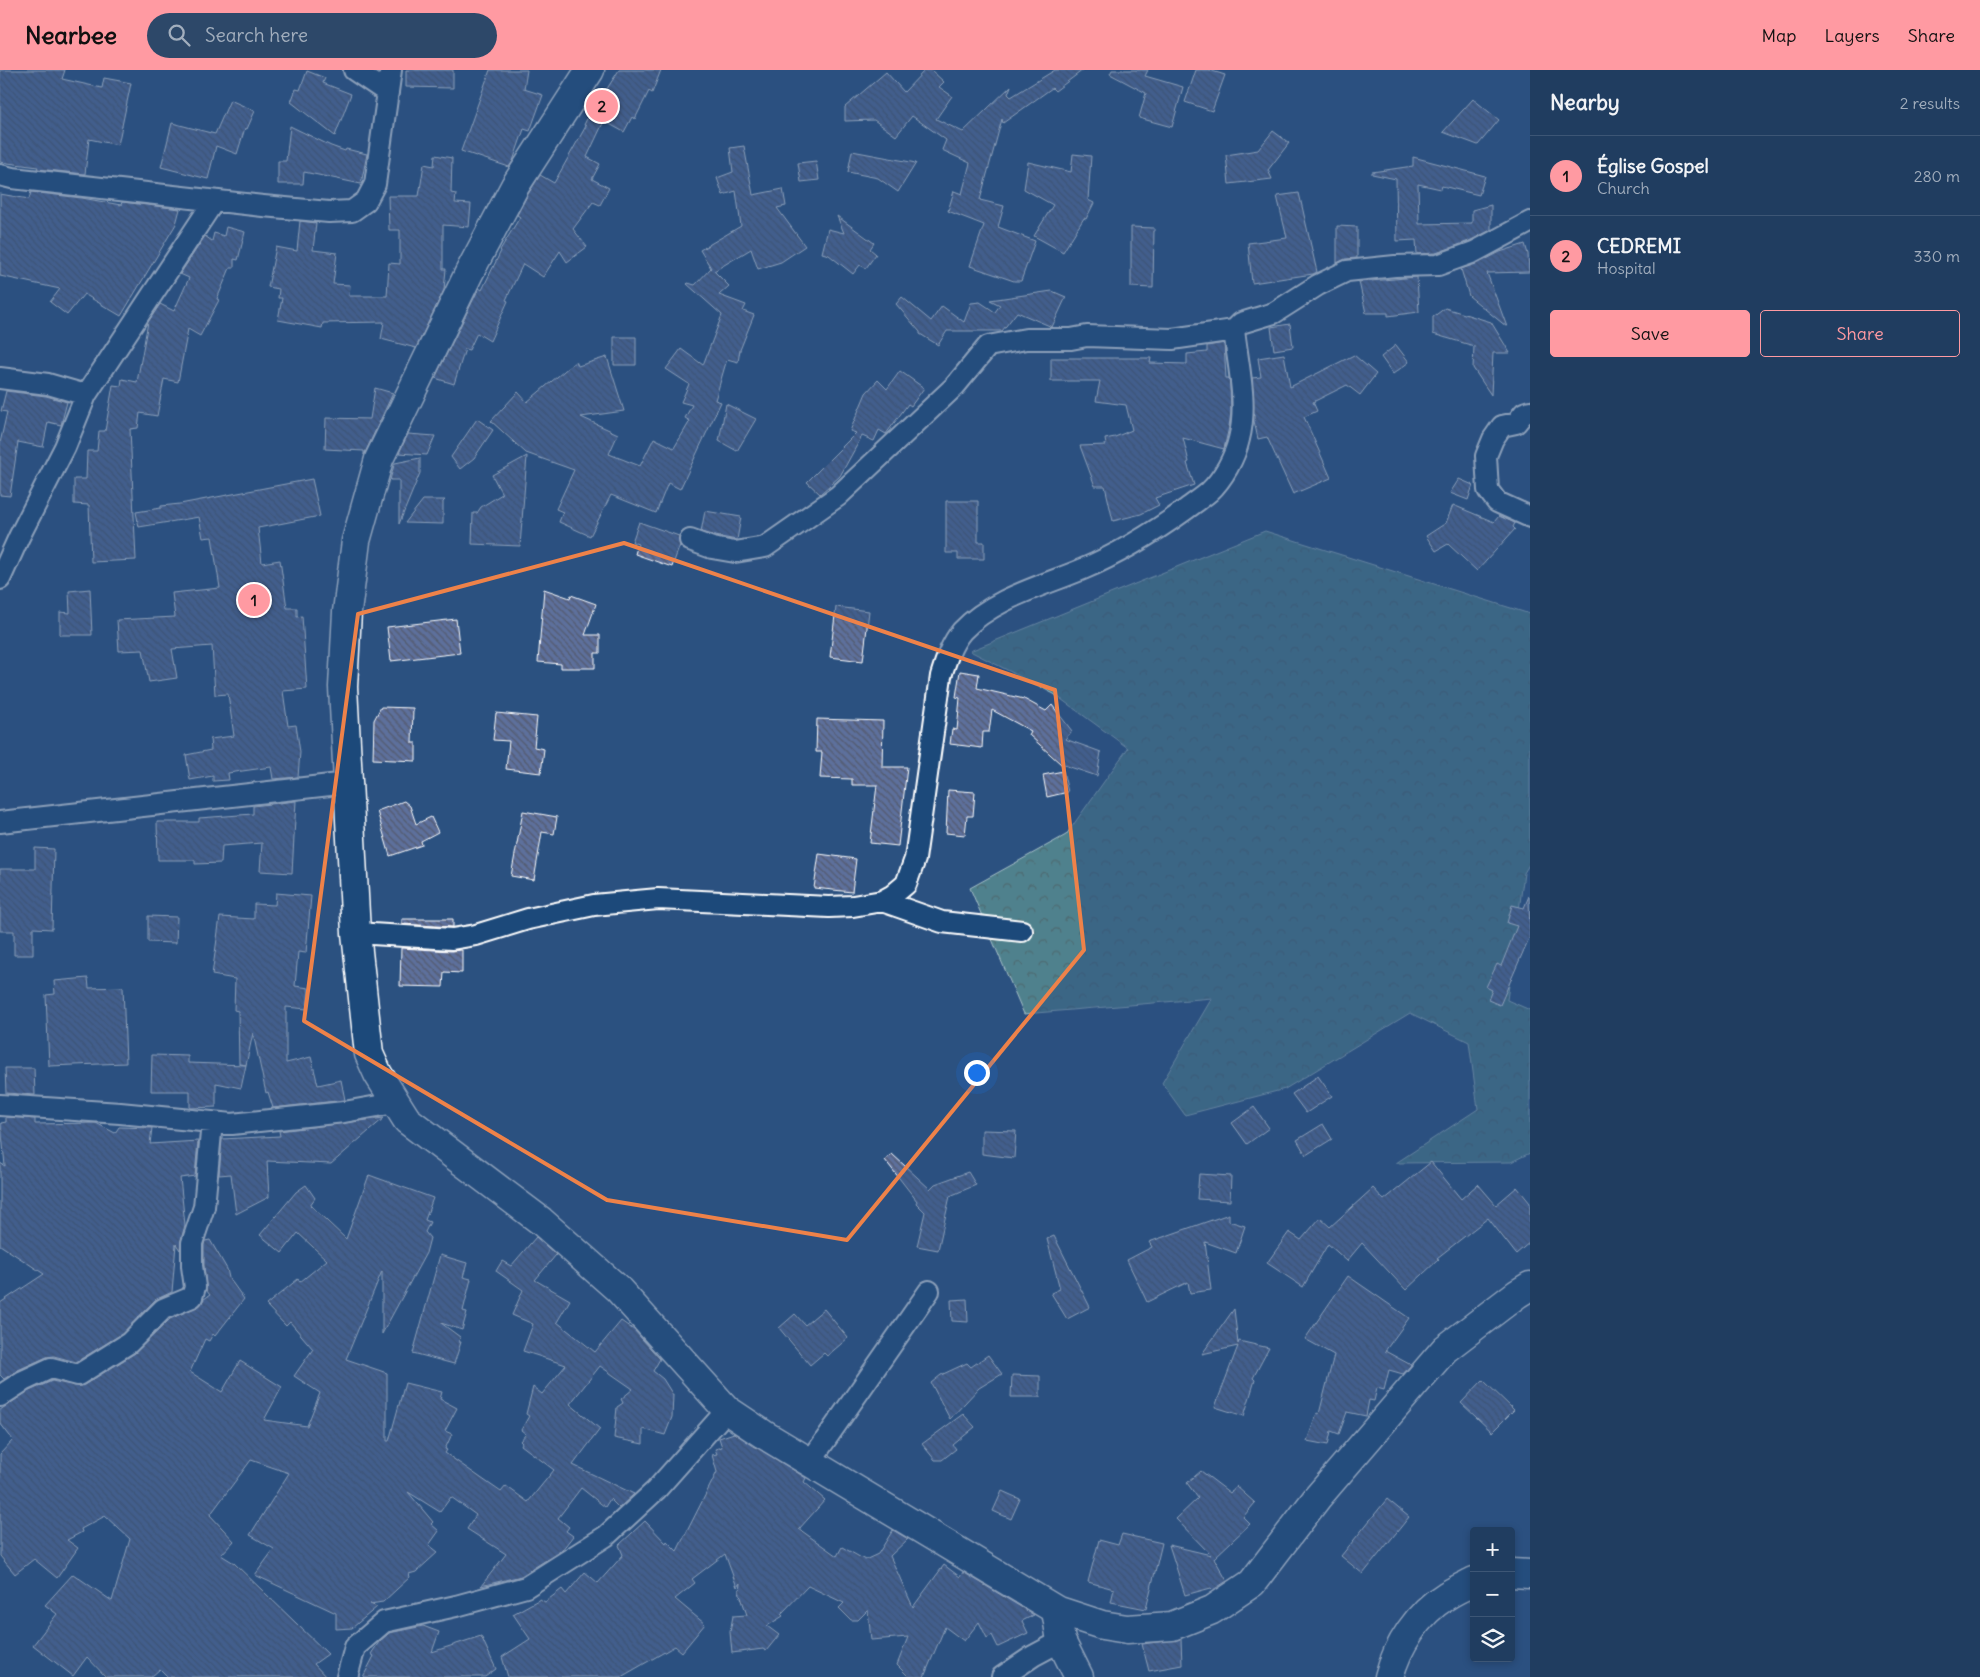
<!DOCTYPE html>
<meta charset="utf-8">
<style>
body{margin:0;font-family:Delius,sans-serif;background:#2d4869;color:#f1f3f6}
.controls{position:absolute;right:15px;bottom:15px;display:grid;overflow:hidden;border-radius:5px;box-shadow:0 2px 8px #0003}
.controls button{width:45px;height:45px;display:grid;place-items:center;padding:0;border:0;border-bottom:1px solid #3d5675;background:#203d60;color:#f1f3f6;font:25px sans-serif}
.you{position:absolute;left:976px;top:1002px;width:18px;height:18px;margin:-12px;border:4px solid #fff;border-radius:50%;background:#1a73e8;box-shadow:0 0 0 8px #1a73e833}
.badge{display:grid;place-items:center;width:32px;height:32px;border-radius:50%;background:#ff9aa2;color:#111;font-size:16px;font-weight:700}
.pin{position:absolute;translate:-50% -50%;border:2px solid #fff;box-shadow:0 1px 5px #0006}
.list{margin:0;padding:0;list-style:none}
h2{display:flex;justify-content:space-between;align-items:center;height:65px;margin:0;padding:0 20px;font-size:21px}
h2 small{font-size:16px;font-weight:400;color:#a2aebd}
.list li{display:grid;grid-template-columns:32px 1fr auto;gap:15px;align-items:center;box-sizing:border-box;height:80px;padding:0 20px;border-top:1px solid #3d5675}
.list b{display:block;font-size:19px;white-space:nowrap}
.list p{margin:0;font-size:16px;white-space:nowrap;color:#a2aebd}
.list em{font-size:16px;font-style:normal;color:#a2aebd}
.actions{display:flex;gap:10px;padding:15px 20px}
.actions a{flex:1;padding:11px 0;border:1px solid #ff9aa2;border-radius:5px;text-align:center;font-size:18px;color:#ff9aa2}
.actions .main{background:#ff9aa2;color:#111}
.icon{flex:none;width:28px;height:28px;fill:none;stroke:currentColor;stroke-width:2;stroke-linecap:round;stroke-linejoin:round}
.map{position:relative;flex:none;width:1530px;height:1607px;overflow:hidden}
header{display:flex;align-items:center;gap:30px;box-sizing:border-box;height:70px;padding:0 25px;background:#ff9aa2;color:#111}
header strong{font-size:24px}
nav{display:flex;gap:28px;margin-inline-start:auto;font-size:18px}
.search{width:350px;height:45px;background:#2d4869;display:flex;align-items:center;gap:12px;box-sizing:border-box;padding:0 18px;border-radius:28px;color:#a2aebd;font-size:19px}
main{display:flex}
aside{flex:1;background:#203d60}
.map>svg:first-child{display:block}
</style>
<header>
<strong>Nearbee</strong>
<div class="search"><svg class="icon" aria-label="search" viewBox="0 0 24 24"><circle cx="10" cy="10" r="6"/><path d="M15 15l6 6"/></svg>Search here</div>
<nav><a>Map</a><a>Layers</a><a>Share</a></nav>
</header>
<main>
<div class="map">
<svg width="1530" height="1607" viewBox="0 0 1530 1607">
<defs>
<pattern id="forest-crowns" width="20" height="18" patternUnits="userSpaceOnUse" patternTransform="scale(1.25)"><rect width="20" height="18" fill="#4f818d"/><path d="M2 6a3 3 0 1 1 6 0M12 15a3 3 0 1 1 6 0" fill="none" stroke="#4e6970"/></pattern>
<pattern id="building-back-hatch" width="6" height="6" patternUnits="userSpaceOnUse" patternTransform="scale(1.25)"><rect width="6" height="6" fill="#5d6f9c"/><path d="M-1 5l2 2M0 0l6 6M5-1l2 2" fill="none" stroke="#535a6c"/></pattern>
</defs>
<rect width="100%" height="100%" fill="#2b5180"/>
<filter id="ink" filterUnits="userSpaceOnUse"><feTurbulence type="fractalNoise" baseFrequency=".02" numOctaves="2"/><feDisplacementMap in="SourceGraphic" scale="10" xChannelSelector="R" yChannelSelector="G"/><feConvolveMatrix kernelMatrix="1 2 1 2 8 2 1 2 1" color-interpolation-filters="sRGB"/></filter>
<g filter="url(#ink)">
<path fill="url(#forest-crowns)" stroke="#a7c0c6" d="M1265,461L1530,544V793L1524,803L1507,930L1530,940V1083L1511,1092L1396,1093L1478,1039L1469,972L1410,943L1285,1019L1185,1045L1162,1013L1212,928L1024,944L970,818L1066,765L1128,678L1054,624L970,581Z"/>
<path fill="url(#building-back-hatch)" stroke="#fff" d="M0,0H65L62,9L102,18L104,8L131,13L118,75L89,69L85,104L37,99L38,97L0,92Z
M406,0H453V18L406,17Z
M490,0H527L524,19L543,25L530,61L524,59L513,91L509,97L461,81Z
M619,0H661L652,23L649,21L635,49L632,47L624,62L604,51L587,87L600,94L592,109L609,118L600,135L593,132L573,159L587,177L567,192L560,181L543,207L523,194L506,230L508,231L490,271L477,263L469,280L465,279L454,314L435,308L479,218L482,220L501,181L500,180L520,147L517,145L528,124L540,105L554,113L586,56L584,55L599,23L603,25Z
M925,0H931L944,12L939,17L952,26L936,49L963,62L1011,16L1008,24L1011,27L1055,0H1083L1055,21L1052,18L1003,53L1002,49L980,130L1004,136L998,157L1035,171L1021,211H1014L970,196L984,155L948,141L954,121L962,124L970,93L942,80L946,70L912,46L896,66L874,50L845,51V37L886,2L904,22Z
M1112,0H1148L1145,6L1183,17L1172,57L1139,48L1146,23L1110,4Z
M1196,0H1209L1225,5L1212,41L1185,32Z
M307,1L325,8L323,13L351,24L335,66L291,32L296,19L300,20Z
M1473,29L1499,50L1478,75L1443,62Z
M230,30L255,41L247,59L245,58L237,84L216,76L208,109L161,97L172,53L215,64Z
M290,56L331,76L345,81L346,79L367,84L361,114L304,102L303,114H278V91H286Z
M1273,61L1289,73L1268,100L1272,109L1229,114L1226,85L1258,80Z
M744,76L753,125L783,119L786,136L777,138L805,176L781,192L758,199L751,179L714,201L729,216L719,225L746,235L743,241L754,245L740,280L738,292L727,289L715,330L721,332L680,419L668,413L656,443L611,425L590,466L559,452L563,442L556,439L574,400L526,383L491,351L518,322L527,332L576,291L578,296L607,287L624,341L581,347L618,364L609,384L640,396L654,368L674,378L690,351L685,348L692,335L681,332L689,314L666,299L681,279L703,295L722,245L687,214L688,213L695,215L711,198L700,180L741,156L736,121L723,125L717,108L733,102L730,78Z
M852,81L916,93L898,122L878,108L848,102Z
M1073,84L1091,86L1088,130L1094,133L1086,149L1084,148L1063,182L1034,166L1053,135L1024,119L1028,92L1071,102Z
M435,85L452,88L451,123L456,124L455,133L471,134L469,157L443,155V199H446L444,220L416,278L381,269L384,252L323,253L322,258L278,250L282,228H278L279,219L268,217L276,177L297,181L300,151L316,153L313,180L337,183L333,214L350,215L349,226H387L389,193L400,194V160H389L388,126H419L424,94L434,96Z
M1413,87L1485,106L1479,125L1442,116L1441,119L1418,114L1419,154L1472,153V140L1491,135V160L1469,171L1436,183L1417,184L1416,170L1397,171L1396,109L1372,104V102L1413,96Z
M816,91L819,110L801,112L798,93Z
M31,122L82,128L121,135L122,132L180,139L176,154L121,246L84,224L67,245L50,232L60,219L0,206V124L29,129Z
M1299,123L1317,202L1313,204L1252,213L1248,173L1287,168L1277,126Z
M837,146L874,173L870,179L876,184L866,198L860,195L853,204L829,185L822,183L828,159L844,163Z
M1337,156L1357,157V188L1345,189L1337,193Z
M226,157L245,162L238,190L234,189V198H230L217,229L219,230L200,266L188,259L178,312L164,309L157,346L140,343L138,358L130,359L136,490L91,492L89,435L74,434V409H86L87,381H97L99,361H105L113,315L121,316L122,309L137,312L148,252L160,234L174,241L189,208L180,204L205,166L212,171L214,163L224,166Z
M1131,157L1154,158L1153,218L1131,217Z
M1525,174L1528,184L1529,202L1487,203L1507,257L1469,226L1461,199L1479,193L1500,182Z
M1417,207L1419,242L1388,246V243H1366L1359,212Z
M1052,221L1066,227L1052,257L1017,242L1002,261H947L938,275L920,264V262L896,234L902,227L931,251L942,236L964,252L971,233L980,232L995,242L1000,235L990,230Z
M1445,238L1491,252L1510,283H1493L1491,325L1473,298L1474,276L1433,264V247Z
M1290,254L1293,277L1274,280L1271,257Z
M614,267H636V295H614Z
M1224,273L1226,308H1229L1230,316L1231,342L1229,357L1224,379L1183,368L1189,392L1187,393L1194,415L1155,428L1159,435L1141,444L1113,451L1105,416H1095L1080,376L1106,375L1105,369L1115,367L1132,360L1126,335L1096,331L1100,311H1051V288H1151L1150,293L1187,294V284L1207,282V276Z
M1396,275L1409,292L1393,304L1381,287Z
M1284,284L1290,317L1354,285L1376,304L1360,325L1347,315L1313,332L1317,341L1304,347L1331,408L1293,424L1267,367L1258,369L1254,351L1252,308L1261,307L1258,288Z
M900,301L924,318L911,336L908,334L886,364L879,360L874,371L862,366L840,406L820,424L807,412L856,363L850,361L866,323L878,310L887,319Z
M375,318L393,323L364,385V381L325,379L326,348L370,349Z
M6,321L46,326L67,332L61,355L48,352L43,377L18,372L10,426L0,425V373L7,342L1,341Z
M726,334L756,349L737,381L719,371Z
M477,349L493,360L474,388L460,399L451,387Z
M408,364L435,366L427,385L399,383Z
M527,386L520,476L472,474L473,443H477L481,437L502,424L492,405Z
M420,388V403L399,454V410H390L394,395L395,393Z
M312,409L320,446L258,458L262,493L280,490L287,538H297V547L302,546L307,619L283,621L288,656L296,655L300,682L298,707L273,709L271,697L228,703L229,710L213,711V706L190,710L186,685L211,680L210,669L234,666L228,624L215,625L212,576L172,579L177,608L149,612L143,580L119,581L117,550L175,547L172,523L220,518L212,467L203,468L199,447L139,457L136,442L161,438V436L180,434Z
M1459,409L1473,415L1468,430L1450,423Z
M423,430H445L443,432V454L405,453Z
M946,431H978V472H984V489H958V483H946Z
M1453,435L1494,452L1499,446L1515,453L1513,457L1515,459L1477,501L1448,474L1436,481L1426,466L1446,453Z
M705,441L741,447L737,470L715,466L701,462Z
M639,452L679,466L680,475L672,497L635,484L638,474L632,472Z
M90,519L92,565H60V542L70,543L69,521Z
M544,519L570,528L571,525L596,534L585,565H600V583H595V598H561V594L538,592Z
M836,537L869,541L863,591L830,587Z
M456,549L460,583L391,591L387,557Z
M960,601L979,604L977,618L1024,629L1046,641L1052,635L1072,661L1065,669L1101,682L1097,706L1061,694L1029,665L1031,661L992,640L989,662H983L982,678L950,674L952,659L957,660L960,628L956,627Z
M381,637L413,638L412,673H416V691L373,689L374,650Z
M496,643L537,647L534,677L544,679L541,703L506,699L509,671L493,670Z
M817,649L883,651L882,697H907L898,776L870,773L877,715H852V709L820,708L822,682H816Z
M1063,701L1068,722L1047,727L1043,705Z
M948,720L975,722L973,746H967L965,765L946,763Z
M296,731L292,803L260,801L262,773L222,776L221,793L195,794V790H158L157,752H199V748L253,744V736Z
M404,731L410,736L416,754L431,747L438,762L421,771L422,775L390,786L377,741Z
M523,741L557,747L554,764L542,762L534,810L511,806Z
M35,778L54,779L52,859L33,858V885H14V861H0V799H35Z
M819,784L856,789L852,822L814,818Z
M276,823L311,826L306,883L298,882L295,916L309,918L307,939L286,937V993L311,987L318,1015L341,1010L345,1030L273,1038L268,1022L266,1023L253,963L246,995L239,994L238,941L234,940L235,909L212,905L220,847L254,849V834L275,835Z
M1529,826L1530,866L1500,935L1488,930L1492,920L1486,917L1497,894L1501,896L1517,856L1507,853L1512,835L1524,838Z
M148,846L177,847L176,873L148,872Z
M402,849H453V857L402,854Z
M401,878L451,881L462,880V903L444,902L443,917L400,916Z
M88,908L89,918L123,917L126,993L49,996L46,925L55,924L54,911Z
M152,985L188,986V993L246,995L241,1018L216,1013V1037L190,1038V1021H151Z
M5,998H34L35,1025L6,1023Z
M1318,1006L1332,1026L1306,1043L1292,1024Z
M1254,1037L1269,1058L1247,1074L1232,1053Z
M6,1047L35,1049V1054L96,1053L115,1063L119,1057L152,1058L150,1074L198,1071L195,1106L180,1108L185,1155L181,1170L180,1180L176,1174L172,1222L155,1230L122,1264L76,1292L54,1286L47,1287L18,1300L4,1309L0,1305V1233L44,1204L0,1175V1093L5,1096L1,1053L6,1052Z
M384,1048L331,1094L267,1091L269,1127L236,1144L231,1104L219,1105L222,1069L280,1066L279,1061Z
M1323,1054L1332,1069L1306,1085L1297,1070Z
M982,1060L1016,1061L1014,1088L982,1084Z
M892,1084L930,1119L935,1114L968,1102L976,1115L950,1126L938,1180L917,1176L925,1142L916,1133L917,1131L885,1090Z
M1431,1092L1461,1129L1478,1114L1496,1135L1517,1117L1530,1133V1172L1516,1184L1488,1148L1437,1188L1439,1189L1406,1220L1362,1173L1347,1191L1328,1174L1303,1217L1267,1193L1289,1162L1301,1170L1320,1148L1330,1157L1373,1118L1384,1130Z
M1199,1104L1231,1106L1230,1131L1197,1129Z
M369,1105L433,1128L425,1150L430,1152L425,1162L430,1168L426,1183L382,1264V1201L346,1289L387,1303V1371H389L405,1313L442,1322L440,1329L457,1338L445,1361L452,1364L445,1379L447,1380L445,1383L501,1422L506,1416L528,1432L554,1400L521,1375L522,1373L520,1371L526,1364L521,1360L529,1346L526,1344L533,1317L542,1324L566,1295L523,1281L533,1254L512,1245L523,1220L496,1201L502,1191L511,1196L536,1167L556,1185L535,1210L570,1230L557,1252L595,1282L621,1251L634,1260L660,1289L653,1301L663,1309L673,1325L672,1347L665,1365L643,1359V1374L614,1368L617,1337L623,1333L621,1329L633,1319L600,1296L570,1334L600,1359L573,1395L634,1424L619,1438L610,1429L605,1437L581,1418L558,1448L569,1457L566,1461L573,1466L562,1480L521,1506L481,1516L506,1484L467,1459L476,1445L451,1427L440,1442L408,1422L433,1452L431,1454L439,1461L429,1475L438,1482L416,1502L409,1504L410,1507L383,1532L370,1534L377,1537L352,1558L336,1559V1543L255,1505L274,1479L250,1465L289,1403L251,1390L210,1445L234,1471L221,1485L234,1493L328,1584L314,1594L326,1607H168L160,1599L151,1607H106L87,1587L73,1606L33,1575L57,1544L45,1535L73,1504L112,1531L130,1469L105,1446L81,1459L82,1462L67,1470L78,1478L57,1508L34,1489L15,1504L0,1486V1384L13,1370L0,1353V1340L29,1321L52,1311L75,1316L84,1315L135,1283L170,1249L200,1235L204,1229L210,1225L206,1220L204,1195V1175L205,1171L210,1170L227,1199L229,1208L244,1229L215,1266L213,1264L209,1271L205,1269L190,1302L222,1322L240,1291L282,1317L264,1350L307,1356L320,1323L294,1306L313,1279L290,1252L286,1256L266,1235L298,1209L300,1212L327,1190L298,1163L282,1183L260,1165L296,1122L306,1115L315,1128L310,1135L346,1169Z
M1229,1144V1151L1245,1156L1236,1183L1205,1172L1211,1220L1190,1223L1188,1212L1147,1232L1127,1190L1152,1177L1149,1172Z
M1054,1166L1090,1237L1067,1249L1051,1223L1060,1219L1047,1169Z
M440,1185L467,1193L463,1207L471,1209L463,1241L467,1242L462,1260L441,1253L460,1267L459,1272H461L454,1294L413,1283Z
M1348,1206L1409,1248L1385,1281L1411,1295L1403,1304L1389,1300L1384,1320L1377,1318L1374,1331L1369,1330L1366,1346L1347,1342L1339,1364L1331,1361L1328,1375L1307,1371L1317,1343L1319,1344L1334,1285L1305,1269Z
M967,1229L968,1252L952,1251L951,1230Z
M824,1239L848,1268L827,1286L824,1283L810,1295L779,1258L795,1244L805,1255Z
M1234,1239L1238,1274L1239,1271L1269,1278L1253,1308L1255,1310L1244,1346L1215,1337L1238,1276L1202,1284Z
M988,1285L1002,1304L979,1318L950,1349L931,1313L941,1305L967,1293L971,1297Z
M1012,1305L1040,1306V1327H1011Z
M1483,1310L1514,1340L1492,1362L1461,1333Z
M963,1344L975,1357L953,1375L956,1379L942,1390H935L922,1374Z
M734,1363L806,1408L804,1412L825,1430L799,1459L837,1486L842,1477L865,1490L878,1484L893,1460L908,1469L890,1486L913,1537L944,1495L960,1507L963,1502L1034,1545L1022,1551L1028,1563L998,1577L992,1565L987,1568L979,1552L964,1571L945,1557L924,1607H909L897,1595L908,1567L871,1570L868,1540L858,1550H851L839,1538L844,1533L808,1516L781,1544L783,1546L767,1556L779,1565L766,1581L763,1579L732,1583L730,1562L733,1546L747,1545L739,1521L740,1513L737,1517L725,1484L692,1509L695,1513L675,1529L705,1554L682,1582L675,1576L621,1607H508L502,1587L530,1569L513,1544L540,1529L545,1532L562,1519L566,1524L585,1502L598,1513L623,1485L619,1475L645,1451L666,1473L667,1471L677,1481L717,1402L712,1385L717,1384L715,1379L722,1377L719,1368Z
M1201,1401L1230,1423L1236,1416L1255,1433L1243,1447L1250,1454L1214,1488L1227,1511L1213,1520L1211,1518L1185,1525L1169,1475L1211,1485L1176,1449L1198,1428L1187,1413Z
M1002,1421L1020,1429L1011,1449L993,1441Z
M1387,1429L1409,1447L1363,1504L1341,1486Z
M1122,1464L1162,1473L1146,1539L1111,1532L1114,1519L1088,1512L1099,1470L1118,1475Z
M423,1556L439,1562L432,1582L481,1566L496,1599L485,1607H363L374,1586L371,1584L379,1572L389,1563Z
M1181,1569L1182,1595L1149,1601L1142,1574Z"/>
<g fill="none" stroke-linecap="round" stroke-linejoin="round">
<defs>
<path id="street" d="M354,0L388,23
M0,105L12,108L263,136L329,142L352,141L366,131L375,114L391,0
M0,308L48,314L86,325
M1530,341L1524,343L1516,353L1502,356L1493,369L1486,386L1488,420L1497,432L1530,447
M690,470L712,478L735,482L765,477L838,426L955,316L988,276L1026,269H1071L1087,266L1172,269L1234,260L1241,253L1274,243L1318,215L1347,201L1395,196L1438,195L1474,182L1530,152
M0,509L19,467L65,377L86,325L214,131
M0,752L348,713
M882,831L942,852L1022,861
M356,863L452,869L476,865L528,849L594,835L658,829L829,837L853,836L882,831L893,825L906,814L915,789L941,606C946,590 951,574 962,561C993,528 1043,516 1083,499C1119,484 1153,463 1185,440C1193,434 1202,428 1209,422C1223,409 1235,387 1239,369C1248,334 1238,295 1234,260
M0,1035L120,1043L232,1054L344,1042L395,1033
M0,1326L23,1311L51,1298L78,1305L129,1273L163,1239L192,1227L195,1217L192,1196V1173L204,1137L212,1052
M810,1392L929,1221
M347,1607L355,1577L384,1552L456,1536L526,1517L606,1466L656,1420L727,1340
M1002,1607L1033,1586L1061,1571"/>
<path id="secondary" d="M590,0L515,116L469,203L379,389L356,471L347,542L343,617L356,863L369,984L378,1004L407,1050L541,1151L618,1219L727,1340L763,1364L1056,1540L1102,1555L1127,1559L1172,1556L1212,1540L1252,1513L1317,1428L1445,1279L1517,1224L1530,1216
M1511,1503L1530,1504
M1056,1540L1061,1571L1079,1607
M1389,1607C1397,1576 1418,1543 1446,1526C1455,1520 1465,1516 1474,1511"/>
</defs>
<use href="#street" stroke="#fff" stroke-width="24"/>
<use href="#secondary" stroke="#fff" stroke-width="31"/>
<use href="#street" stroke="#1f4a7a" stroke-width="20"/>
<use href="#secondary" stroke="#1f4a7a" stroke-width="28"/>
</g>
</g>
<path d="M0 0H1530V1607H0ZM624,473L1055,620L1084,880L847,1170L607,1130L304,951L358,544Z" fill="#2b5180" fill-opacity=".55" fill-rule="evenodd"/>
<path fill="none" stroke="#ee8249" stroke-width="4" stroke-linejoin="round" d="M624,473L1055,620L1084,880L847,1170L607,1130L304,951L358,544Z"/>
</svg>
<div class="controls">
<button>+</button>
<button>−</button>
<button><svg class="icon" aria-label="layers" viewBox="0 0 24 24"><path d="M12 4l9 5-9 5-9-5zM3 14l9 5 9-5"/></svg></button>
</div>
<div class="you"></div>
<div class="pin badge" style="left:254px;top:530px">1</div>
<div class="pin badge" style="left:602px;top:36px">2</div>
</div>
<aside>
<h2>Nearby<small>2 results</small></h2>
<ul class="list">
<li><span class="badge">1</span><div><b>Église Gospel</b><p>Church</p></div><em>280 m</em></li>
<li><span class="badge">2</span><div><b>CEDREMI</b><p>Hospital</p></div><em>330 m</em></li>
</ul>
<div class="actions"><a class="main">Save</a><a>Share</a></div>
</aside>
</main>
